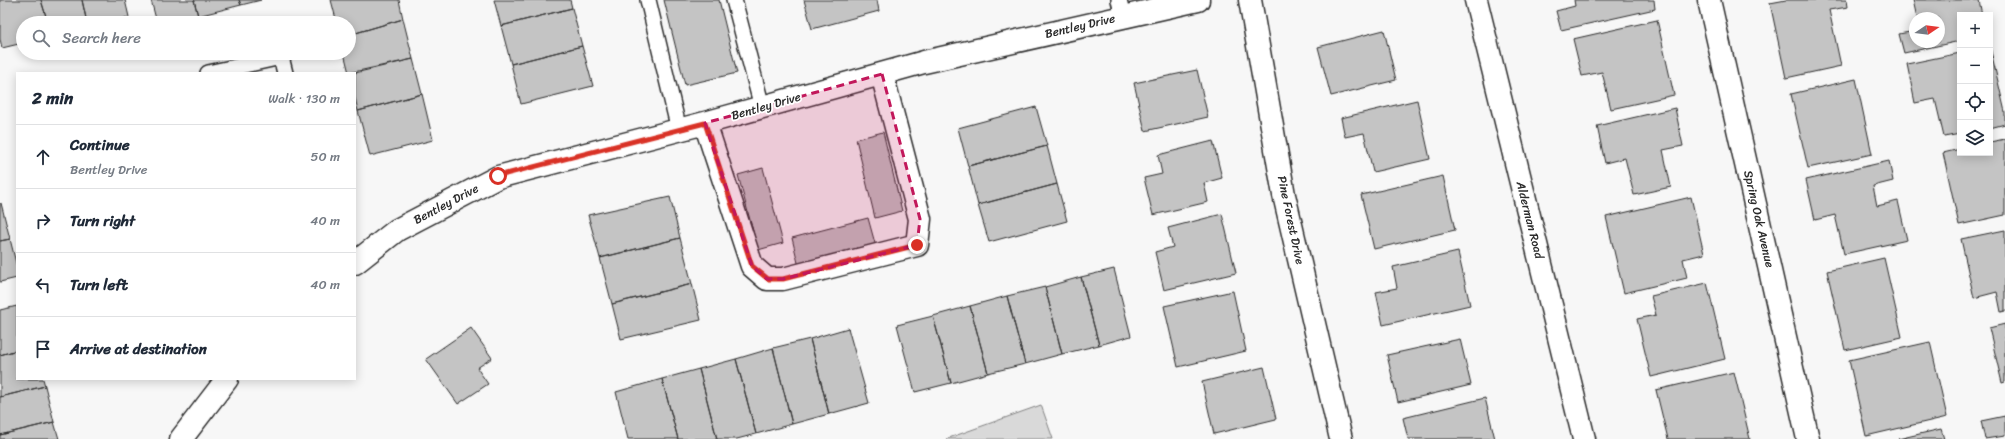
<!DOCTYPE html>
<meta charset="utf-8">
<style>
body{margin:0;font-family:Sriracha,sans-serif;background:#f2f2f3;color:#1f2937}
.controls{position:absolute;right:12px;top:12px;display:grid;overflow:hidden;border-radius:0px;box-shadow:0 2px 10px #0003}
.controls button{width:36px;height:36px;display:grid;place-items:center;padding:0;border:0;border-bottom:1px solid #e0e1e3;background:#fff;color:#1f2937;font:20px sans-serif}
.compass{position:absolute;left:1909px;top:12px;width:36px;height:36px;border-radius:50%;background:#fff;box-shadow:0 2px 10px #0003;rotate:77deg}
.stop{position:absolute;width:12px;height:12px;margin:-9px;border:3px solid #d93025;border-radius:50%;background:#fff}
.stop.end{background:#d93025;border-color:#fff;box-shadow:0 1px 4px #0008}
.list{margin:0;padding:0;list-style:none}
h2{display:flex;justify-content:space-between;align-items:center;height:52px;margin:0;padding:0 16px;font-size:17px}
h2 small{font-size:13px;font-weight:400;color:#747a83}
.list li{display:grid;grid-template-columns:26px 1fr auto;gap:12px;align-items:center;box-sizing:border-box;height:64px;padding:0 16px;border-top:1px solid #e0e1e3}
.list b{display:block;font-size:15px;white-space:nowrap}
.list p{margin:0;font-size:13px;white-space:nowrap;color:#747a83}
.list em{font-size:13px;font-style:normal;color:#747a83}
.icon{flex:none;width:22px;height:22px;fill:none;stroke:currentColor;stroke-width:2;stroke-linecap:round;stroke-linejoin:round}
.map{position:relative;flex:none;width:2005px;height:439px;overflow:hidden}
.search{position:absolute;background:#fff;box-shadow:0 2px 10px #0003;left:16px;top:16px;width:340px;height:44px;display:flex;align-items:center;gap:10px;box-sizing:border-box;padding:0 14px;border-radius:22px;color:#747a83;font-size:15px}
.panel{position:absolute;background:#fff;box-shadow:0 2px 10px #0003;left:16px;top:72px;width:340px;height:308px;border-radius:0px}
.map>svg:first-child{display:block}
</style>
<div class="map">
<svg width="2005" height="439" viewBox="0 0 2005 439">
<rect width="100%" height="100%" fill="#f7f7f7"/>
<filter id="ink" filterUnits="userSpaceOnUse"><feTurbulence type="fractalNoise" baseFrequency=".025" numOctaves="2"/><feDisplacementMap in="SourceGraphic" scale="8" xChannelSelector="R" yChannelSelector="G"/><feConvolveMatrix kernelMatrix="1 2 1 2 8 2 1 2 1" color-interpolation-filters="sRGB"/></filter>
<g filter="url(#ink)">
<path fill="#d9d9d9" stroke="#828282" d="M1041,405L1053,439H946Z"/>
<path fill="#c4c4c4" stroke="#2b2b2b" d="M0,0H41L48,23H23V43L2,48L0,39Z
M41,0H82L87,23H48Z
M82,0H125L129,17L104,23H87Z
M151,0H194L198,16L173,23H157Z
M194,0H239L241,5L198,16Z
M239,0H261L241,5Z
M331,0H399L403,19L349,35V23H337Z
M494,0H570L572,8L501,26Z
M664,0H719L737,73L685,85Z
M804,0H877L879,11L812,29Z
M1574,0H1654L1655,9L1561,30L1556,11L1575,6Z
M1786,0H1847L1848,7L1829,10L1841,66L1786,78L1770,3Z
M1913,0H1979L1982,15H1960V41L1904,53L1899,34L1915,31V42H1939V18H1917Z
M572,8L582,46L511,64L501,26Z
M403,19L413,59L349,73L344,53H349V35Z
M1657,20L1674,95L1611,109L1602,72L1582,76L1573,39Z
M1384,30L1396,80L1331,96L1318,47Z
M582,46L593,86L521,104L511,64Z
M1990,47L2005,112V124L1990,128Z
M1960,53V134L1944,137L1935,99L1915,103L1907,64Z
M413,59L422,94L358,111L355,97V73Z
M1197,70L1208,117L1145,131L1134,83Z
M1856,79L1872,154L1808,168L1791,94Z
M422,94L433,140L370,156L358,111Z
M1417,100L1430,159L1373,172L1364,133L1345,137L1341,118Z
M1036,107L1047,146L968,166L958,128Z
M1675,108L1683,146L1663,150L1671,187L1634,195L1625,158L1605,163L1597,126Z
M883,132L902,211L875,218L856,139Z
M2005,139V215L1959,225L1943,153L1960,149V153H1990V142Z
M1213,141L1222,178L1204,183L1208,202L1153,215L1144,178L1162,174L1158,155Z
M1047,146L1057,184L978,205L968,166Z
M1889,161L1893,181L1873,186L1877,206L1898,201L1907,240L1844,254L1835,215L1815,220L1806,180Z
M763,168L783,243L758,250L738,175Z
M1443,176L1455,230L1374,249L1361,195Z
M1057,184L1067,221L989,242L978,205Z
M670,197L680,238L600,258L588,215Z
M1691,197L1704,254L1683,259L1687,278L1624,293L1606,217Z
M1,203L10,239L0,241V204Z
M1222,214L1236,273L1164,290L1155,252L1173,247L1168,228Z
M868,218L876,247L799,267L792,238Z
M2005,230V311L2001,312L1997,292L1974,298L1961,239Z
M680,238L692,284L612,304L600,258Z
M10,239L17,267V278L0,282V241Z
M1458,252L1470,305L1383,325L1376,292L1397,288L1393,267Z
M1884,258L1902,337L1845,350L1827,271Z
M1114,269L1131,336L1099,345L1081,277Z
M1081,277L1099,345L1062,354L1045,287Z
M1707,283L1725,359L1651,377L1637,319L1656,315L1651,296Z
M692,284L701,320L621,339L612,304Z
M1045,287L1062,354L1025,364L1007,296Z
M1233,291L1246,351L1178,367L1164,306Z
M1007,296L1025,364L988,373L970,306Z
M17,306V350L0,355V310Z
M970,306L988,373L951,383L933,316Z
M933,316L951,383L915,392L897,325Z
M2005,324V382L2002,383L1989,328Z
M471,328L492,358L477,368L488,384L458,404L426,359Z
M848,328L869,403L829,414L810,339Z
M810,339L829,414L792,424L773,348Z
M1460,339L1471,385L1398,402L1387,355Z
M1930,342L1947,417L1866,436L1849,360Z
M773,348L792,424L756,434L736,359Z
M17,350V379H43L45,386L0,397V355Z
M736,359L756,434L737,439H717L699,369Z
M1264,367L1276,419L1214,434L1202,382Z
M699,369L717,439H678L662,379Z
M1734,372L1750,439H1668L1656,390Z
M662,379L678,439H628L616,392Z
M45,386L54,422L0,435V397Z
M1485,398L1495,439H1408L1403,418Z
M2005,416V436L1985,439L1981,421Z
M54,422L59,439H0V435Z
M1941,429L1944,439H1898Z"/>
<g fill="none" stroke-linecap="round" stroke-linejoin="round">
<defs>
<path id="lane" d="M648,0L679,130
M734,0L762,107
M1119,0L1123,17
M208,73L281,57L285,73"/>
<path id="street" d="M1250,0L1284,195L1341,439
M1709,0L1808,439
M705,123L752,266L767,279H783L917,245L920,219L882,74
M355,263L397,230L498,177L705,123L924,62L1198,0
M181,439L227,379"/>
<path id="secondary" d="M1476,0L1584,439"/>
</defs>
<use href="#lane" stroke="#2b2b2b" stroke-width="18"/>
<use href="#street" stroke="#2b2b2b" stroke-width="25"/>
<use href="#secondary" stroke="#2b2b2b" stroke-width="25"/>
<use href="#lane" stroke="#fff" stroke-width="15"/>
<use href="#street" stroke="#fff" stroke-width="22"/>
<use href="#secondary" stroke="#fff" stroke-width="22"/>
</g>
</g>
<g fill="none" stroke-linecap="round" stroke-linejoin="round" filter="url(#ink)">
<path stroke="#d93025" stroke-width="5" d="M498,176L705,123L752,266L768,279H783L917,245"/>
</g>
<path fill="#c2185b" fill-opacity="0.2" stroke="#c2185b" stroke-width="3" stroke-dasharray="8 5" stroke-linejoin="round" d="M882,74L920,219L917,245L783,279H767L752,266L705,123Z"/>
<g text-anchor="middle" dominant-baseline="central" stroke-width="3.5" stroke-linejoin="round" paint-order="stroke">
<g font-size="12" fill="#2b2b2b" stroke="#fff">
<text transform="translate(1080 26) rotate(-13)">Bentley Drive</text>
<text transform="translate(766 106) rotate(-16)">Bentley Drive</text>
<text transform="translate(446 204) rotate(-28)">Bentley Drive</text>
<text transform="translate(1759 219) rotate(77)">Spring Oak Avenue</text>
<text transform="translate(1291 220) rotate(78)">Pine Forest Drive</text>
<text transform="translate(1530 220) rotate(76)">Alderman Road</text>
</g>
</g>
</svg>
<div class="controls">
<button>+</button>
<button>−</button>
<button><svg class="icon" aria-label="locate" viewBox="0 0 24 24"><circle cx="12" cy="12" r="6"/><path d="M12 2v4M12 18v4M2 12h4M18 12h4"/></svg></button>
<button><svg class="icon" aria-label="layers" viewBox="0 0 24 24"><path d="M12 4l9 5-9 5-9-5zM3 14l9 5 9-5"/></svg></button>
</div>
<svg class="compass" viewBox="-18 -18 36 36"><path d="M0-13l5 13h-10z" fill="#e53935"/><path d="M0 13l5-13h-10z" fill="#747a83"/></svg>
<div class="stop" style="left:498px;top:176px"></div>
<div class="stop end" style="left:917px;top:245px"></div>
<div class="search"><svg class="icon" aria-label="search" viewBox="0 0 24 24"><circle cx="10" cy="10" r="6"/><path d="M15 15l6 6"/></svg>Search here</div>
<section class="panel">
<h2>2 min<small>Walk · 130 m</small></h2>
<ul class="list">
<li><svg class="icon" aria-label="ahead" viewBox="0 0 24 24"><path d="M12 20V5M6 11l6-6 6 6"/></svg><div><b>Continue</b><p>Bentley Drive</p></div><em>50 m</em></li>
<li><svg class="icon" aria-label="right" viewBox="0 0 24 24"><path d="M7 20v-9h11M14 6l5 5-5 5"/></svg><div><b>Turn right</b></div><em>40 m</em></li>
<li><svg class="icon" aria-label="left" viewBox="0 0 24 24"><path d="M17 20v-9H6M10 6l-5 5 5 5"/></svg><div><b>Turn left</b></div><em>40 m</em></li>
<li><svg class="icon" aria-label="arrive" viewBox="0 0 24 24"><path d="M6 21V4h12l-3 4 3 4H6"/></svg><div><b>Arrive at destination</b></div></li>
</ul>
</section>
</div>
